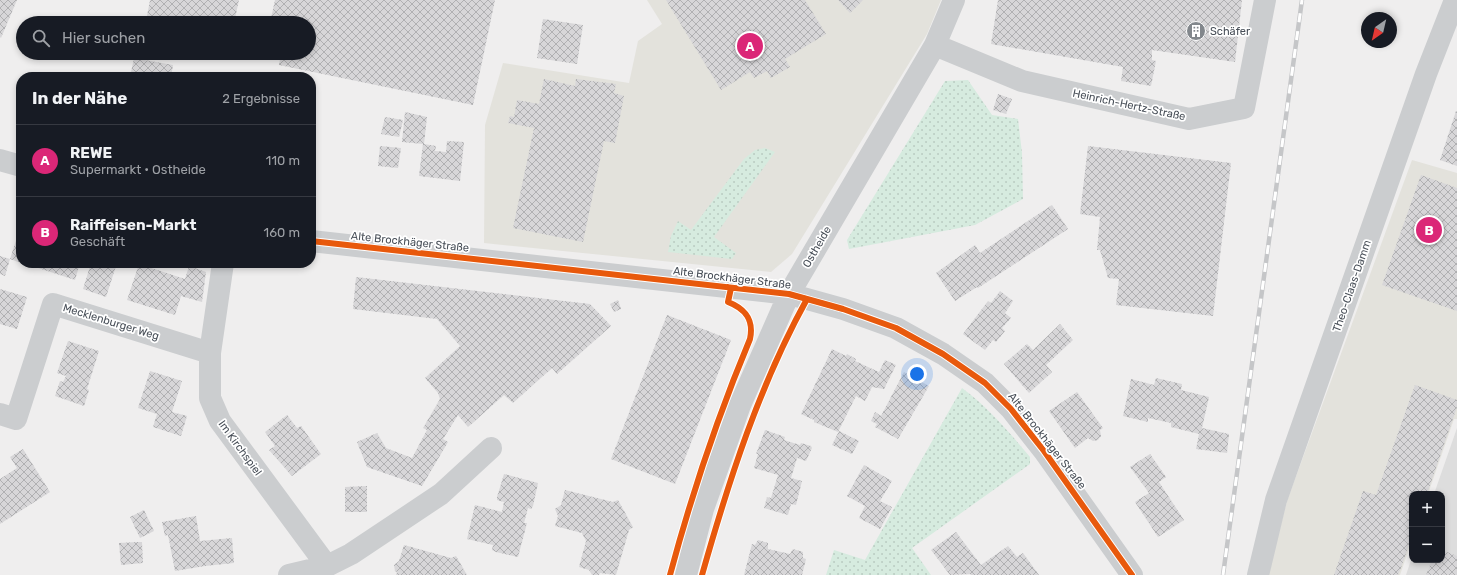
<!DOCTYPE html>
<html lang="de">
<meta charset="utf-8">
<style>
body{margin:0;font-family:Rubik,sans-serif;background:#20242c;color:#f1f3f6}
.controls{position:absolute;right:12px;bottom:12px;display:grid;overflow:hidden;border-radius:8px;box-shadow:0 2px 6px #0003}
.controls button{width:36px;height:36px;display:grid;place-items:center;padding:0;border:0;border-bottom:1px solid #363941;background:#171b24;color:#f1f3f6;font:20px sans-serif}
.compass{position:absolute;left:1361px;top:12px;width:36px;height:36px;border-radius:50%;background:#171b24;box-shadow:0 2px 6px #0003;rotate:214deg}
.you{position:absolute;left:917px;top:374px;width:14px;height:14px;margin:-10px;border:3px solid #fff;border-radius:50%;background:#1a73e8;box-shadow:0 0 0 6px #1a73e833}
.badge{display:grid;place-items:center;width:26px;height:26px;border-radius:50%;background:#db2777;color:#fff;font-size:13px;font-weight:700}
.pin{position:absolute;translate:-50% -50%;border:2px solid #fff;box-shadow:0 1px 4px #0006}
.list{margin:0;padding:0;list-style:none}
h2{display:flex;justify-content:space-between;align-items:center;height:52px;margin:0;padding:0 16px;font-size:17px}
h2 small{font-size:13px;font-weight:400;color:#9ea1a6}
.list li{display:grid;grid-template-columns:26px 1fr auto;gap:12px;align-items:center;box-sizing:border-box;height:72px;padding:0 16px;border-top:1px solid #363941}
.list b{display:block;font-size:15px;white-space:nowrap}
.list p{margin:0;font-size:13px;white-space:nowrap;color:#9ea1a6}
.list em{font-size:13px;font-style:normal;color:#9ea1a6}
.icon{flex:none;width:22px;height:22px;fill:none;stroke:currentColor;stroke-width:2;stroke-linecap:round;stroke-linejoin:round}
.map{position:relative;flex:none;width:1457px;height:575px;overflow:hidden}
.search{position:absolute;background:#171b24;box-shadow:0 2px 6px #0003;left:16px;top:16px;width:300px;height:44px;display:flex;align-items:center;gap:10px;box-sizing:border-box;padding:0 14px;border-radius:22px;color:#9ea1a6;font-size:15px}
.panel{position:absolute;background:#171b24;box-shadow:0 2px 6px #0003;left:16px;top:72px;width:300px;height:196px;border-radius:16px}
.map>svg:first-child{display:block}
</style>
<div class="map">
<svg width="1457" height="575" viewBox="0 0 1457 575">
<defs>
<pattern id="grass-dots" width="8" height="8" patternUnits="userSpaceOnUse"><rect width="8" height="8" fill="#d6ebdf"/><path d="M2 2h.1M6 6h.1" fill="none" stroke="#b9cbc1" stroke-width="1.8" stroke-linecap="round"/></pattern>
<pattern id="building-cross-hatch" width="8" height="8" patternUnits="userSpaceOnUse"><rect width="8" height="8" fill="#d7d6d8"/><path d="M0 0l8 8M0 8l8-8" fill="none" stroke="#b0b0b2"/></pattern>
</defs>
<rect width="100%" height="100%" fill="#efeeee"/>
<path fill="#e3e2dc" d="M647,0H941L927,34L792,254L771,272L484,243L485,125L503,63L629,83L638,41L662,24Z
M1412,160L1457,173V419H1454L1428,494H1412V540L1400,575H1268L1287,501Z"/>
<path fill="#ddd" d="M1457,428V575H1406L1412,557V560H1442V494H1434Z"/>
<path fill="url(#grass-dots)" d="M968,80L992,115L1018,119L1022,153L1023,199L975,225L849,249L847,240L945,81Z
M765,148L775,152L714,237L736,253L732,259L668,252L671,236L678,221L691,230L744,159L755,150Z
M962,388C988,407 1009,432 1030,457V464L912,548L931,575H826L834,550L865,560Z"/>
<path fill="url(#building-cross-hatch)" d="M0,0H17L1,38L0,37Z
M150,0H239L234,23H184L147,16Z
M275,0H495L473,105L279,65L281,53H309V23H270Z
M666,0H805L826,34L785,59L790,67L771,78L767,71L754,78L750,72L721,90Z
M838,0H863L850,13Z
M998,0H1242L1235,62L1152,50V60L1156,61L1151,86L1121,81L1123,67L991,44Z
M543,19L583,25L577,64L537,58Z
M134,58L173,65L171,77H130Z
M544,79L575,86L576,79L616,84L614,93L624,96L615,143L604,141L583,242L513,228L534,128L508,123L510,116L514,117L517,100L539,104Z
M998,94L1012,99L1006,114L993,110Z
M1456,111L1457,112V166L1440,160Z
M405,112L427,117L424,144L436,146L435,151L446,152L447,141L464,142L460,181L419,176L423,144L402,142Z
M385,117L403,120L399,137L381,134Z
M380,146L401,148L398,168L378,166Z
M1088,146L1231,163L1213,316L1116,305L1119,279L1108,278L1100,250H1097L1100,217L1080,214Z
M1421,175L1457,188V311L1382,285Z
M1052,205L1068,229L978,288L977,287L955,301L936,273L975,245L980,253Z
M21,225V263L10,259Z
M0,256L10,259L5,276L0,274Z
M23,263H80L75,280Z
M91,263H117L106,297L83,289Z
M139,264L185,279L189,266L206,272L202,302L181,296L175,315L127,300Z
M356,277L590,304L611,326L557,374L552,368L513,403L504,395L468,427L458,415L443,439L448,442L422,486L367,467L357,442L377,433L386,448L412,458L427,430L423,428L440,399L438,393L425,378L460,346L437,319L353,309Z
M0,289L27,297L17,329L0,324Z
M1000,291L1013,301L1005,313L1011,318L1002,328L1005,331L996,342L993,340L985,350L963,334L988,301L991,303Z
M618,300L621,309L614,312L610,304Z
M667,315L731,340L675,484L611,459Z
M1060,324L1073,340L1046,365L1052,372L1029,393L1004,364L1027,344L1033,350Z
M68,341L99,351L87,389L89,390L84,406L55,396L60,381L63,382L66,376L57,373Z
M832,349L846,356L847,354L856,359L855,361L879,372L885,360L896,365L884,389L872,387L865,401L856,396L838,432L814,422V420L801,414Z
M150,371L182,381L172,412L187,416L181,436L153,427L157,414L138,408Z
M904,372L929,386L898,439L875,427L877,424L871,421L875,412L881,416Z
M1156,378L1182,384L1181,390L1209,397L1202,428L1229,434L1227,453L1196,449L1199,434L1171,427V423L1148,418V422L1123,416L1131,379L1154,385Z
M1415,385L1457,400V407L1427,494H1412V536L1401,568L1398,575H1334L1363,491L1376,495Z
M1077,392L1103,428L1100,430L1101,436L1098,440L1093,441L1088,438L1075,448L1049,411Z
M287,415L297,428L301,426L321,454L292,476L269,450L275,446L265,432Z
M765,430L785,437L784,440L800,445L801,443L811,446L812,448L806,461L797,458L791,478L802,481L796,505L791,504L788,515L764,508L767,497L771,498L778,475L754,468L758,454H756Z
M839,431L859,441L852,454L832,445Z
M23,449L50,492L0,524V479L17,468L10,457Z
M1150,454L1166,477L1159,482L1184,520L1158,537L1135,502L1149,493L1130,467Z
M864,465L892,481L880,501L892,507L880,529L859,518L865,506L847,496Z
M504,474L538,483L533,506L531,509L528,508L524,523H527L518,557L496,552L492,550L493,545L467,539L475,505L502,512L504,502L497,500V497Z
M367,486V512H345V487Z
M565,490L613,502L618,500L633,527L629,530L616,575L600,573L599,575H592L589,570L579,567L586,541L582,533L555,526L558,516L555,509L561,505Z
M144,510L154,531L140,538L130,517Z
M196,516L200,541L232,538L234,563L205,566L175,571L168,535L165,536L162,522Z
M956,532L981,565L1008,546L1017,557L1023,553L1039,575H971L970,574L950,575L931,550Z
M758,540L768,543V549L790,554L793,549L803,552V558L806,559L802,575H744L752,544L755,545Z
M137,542H142L143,563L121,565L119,543Z
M404,545L451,558L456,556L467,575H396L397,572L395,571L394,565L399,561Z
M1442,550L1457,556V575H1426L1432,560H1442Z"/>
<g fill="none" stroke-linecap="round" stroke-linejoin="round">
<path stroke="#cbcdcf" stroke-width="22" d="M935,45L1022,81L1189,119L1244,108L1265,0
M0,160L21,166
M311,241L789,294L843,309L896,328L943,354L985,383L1011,409L1044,451L1132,575
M223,263L210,353V398L220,421L327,566
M0,414L16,419L53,304L210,353
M289,575L327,566L351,554L441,494L491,448
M686,575L703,509L740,405L789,294L935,45L954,0
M1258,575L1276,500L1426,74L1455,0"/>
<defs>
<path id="rail" d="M1223,575L1302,0"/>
</defs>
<use href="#rail" stroke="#c5c6c8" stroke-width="4.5"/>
<use href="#rail" stroke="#fff" stroke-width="3" stroke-dasharray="9" stroke-linecap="butt"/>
<defs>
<path id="cycleway" d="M311,241L789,294L843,309L896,328L943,354L985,383L1011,409L1044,451L1132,575
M670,575C692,493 717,418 750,339C754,320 746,309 728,302L731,288L728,287
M702,575C729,480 759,386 807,299"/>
</defs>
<use href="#cycleway" stroke="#fff" stroke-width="8"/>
<use href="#cycleway" stroke="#e8590c" stroke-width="6"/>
</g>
<defs>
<symbol id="building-disc" viewBox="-11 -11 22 22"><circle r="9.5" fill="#82878c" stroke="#fff"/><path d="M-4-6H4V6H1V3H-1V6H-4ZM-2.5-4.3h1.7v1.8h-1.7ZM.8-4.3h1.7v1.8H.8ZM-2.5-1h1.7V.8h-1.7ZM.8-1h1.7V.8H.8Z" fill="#fff"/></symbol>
</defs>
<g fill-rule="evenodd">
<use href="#building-disc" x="1185" y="20" width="22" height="22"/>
</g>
<g text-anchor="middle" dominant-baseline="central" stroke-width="3.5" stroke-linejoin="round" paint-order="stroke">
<g font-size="11" fill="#484f58" stroke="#fff" text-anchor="start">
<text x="1210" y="31">Schäfer</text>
</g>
<g font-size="11" fill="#484f58" stroke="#fff">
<text transform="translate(1129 105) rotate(12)">Heinrich-Hertz-Straße</text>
<text transform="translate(410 242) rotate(6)">Alte Brockhäger Straße</text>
<text transform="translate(817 247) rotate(-60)">Ostheide</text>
<text transform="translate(732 278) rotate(7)">Alte Brockhäger Straße</text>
<text transform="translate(1352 286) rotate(-71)">Theo-Claas-Damm</text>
<text transform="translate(111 322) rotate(17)">Mecklenburger Weg</text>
<text transform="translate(1047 441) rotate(52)">Alte Brockhäger Straße</text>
<text transform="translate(240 448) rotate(54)">Im Kirchspiel</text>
</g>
</g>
</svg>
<div class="controls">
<button>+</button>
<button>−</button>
</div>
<svg class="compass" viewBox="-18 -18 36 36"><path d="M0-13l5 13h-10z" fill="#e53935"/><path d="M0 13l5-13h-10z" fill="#9ea1a6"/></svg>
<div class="you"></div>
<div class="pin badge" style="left:750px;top:46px">A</div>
<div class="pin badge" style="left:1429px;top:230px">B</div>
<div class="search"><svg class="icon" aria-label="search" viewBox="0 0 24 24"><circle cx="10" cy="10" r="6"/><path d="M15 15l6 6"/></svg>Hier suchen</div>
<section class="panel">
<h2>In der Nähe<small>2 Ergebnisse</small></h2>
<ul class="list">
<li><span class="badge">A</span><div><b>REWE</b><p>Supermarkt · Ostheide</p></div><em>110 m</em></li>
<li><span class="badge">B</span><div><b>Raiffeisen-Markt</b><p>Geschäft</p></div><em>160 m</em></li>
</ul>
</section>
</div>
